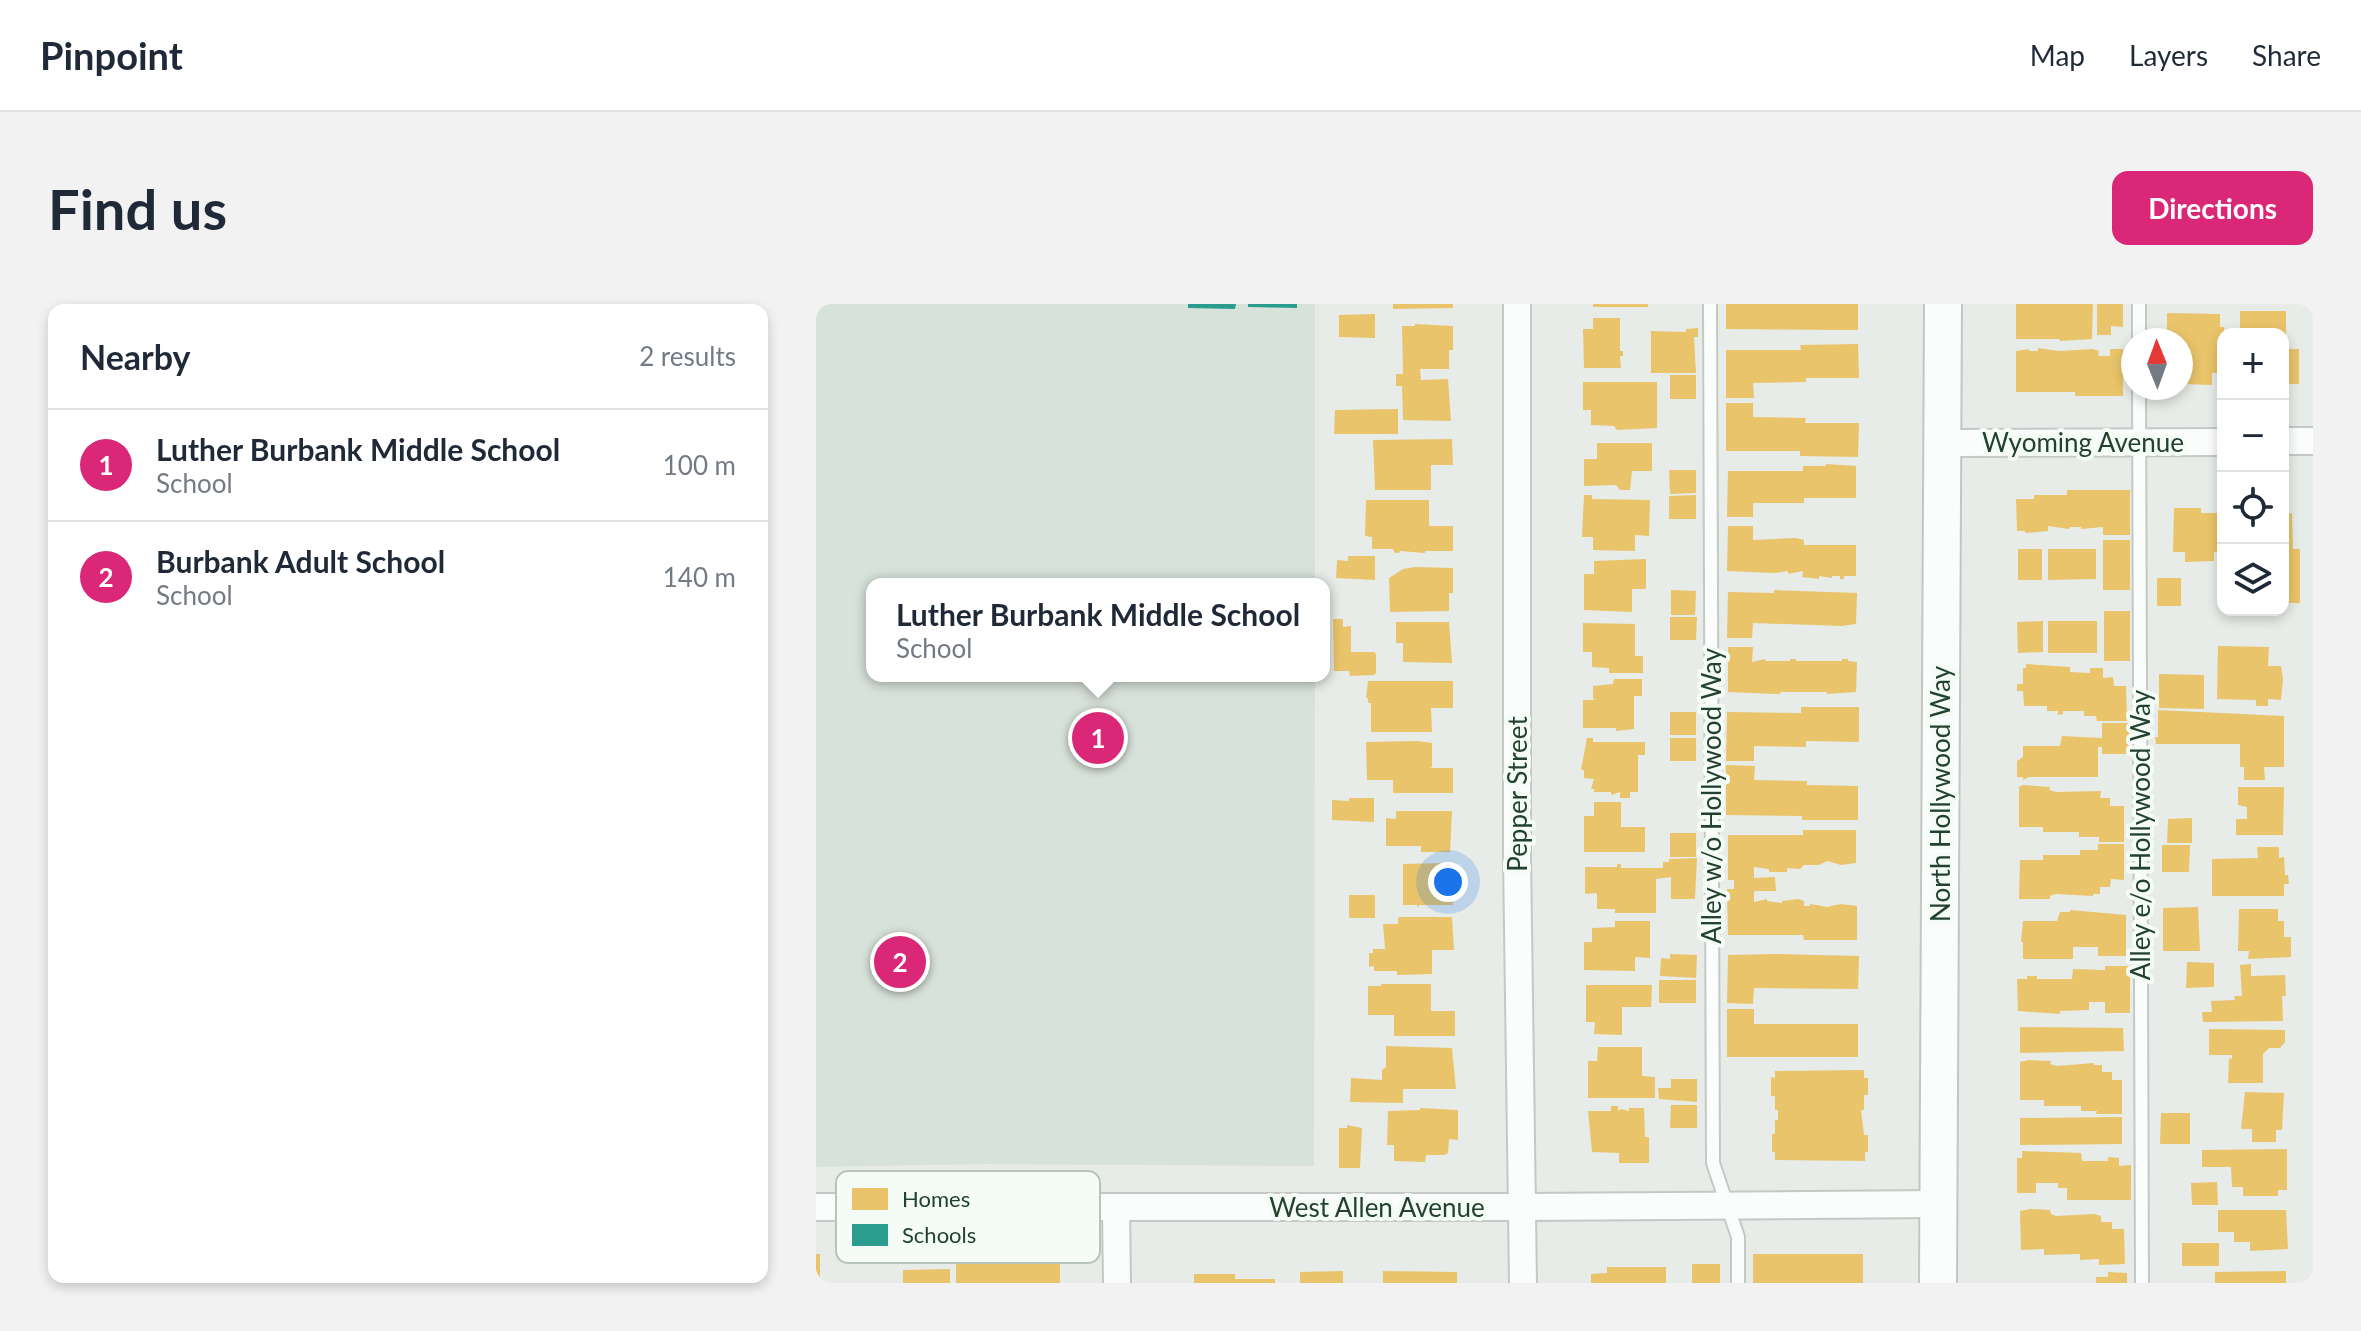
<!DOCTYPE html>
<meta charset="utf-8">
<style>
body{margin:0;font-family:Lato,sans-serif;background:#f2f2f3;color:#1f2937}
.controls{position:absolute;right:24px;top:24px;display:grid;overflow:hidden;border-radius:16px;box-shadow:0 4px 12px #0003}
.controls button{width:72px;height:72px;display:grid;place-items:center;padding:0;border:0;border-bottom:2px solid #e0e1e3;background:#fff;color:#1f2937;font:40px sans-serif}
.compass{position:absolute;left:1305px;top:24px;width:72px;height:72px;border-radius:50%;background:#fff;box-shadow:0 4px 12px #0003;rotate:359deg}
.you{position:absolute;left:632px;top:578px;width:28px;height:28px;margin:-20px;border:6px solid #fff;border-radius:50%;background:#1a73e8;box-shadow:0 0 0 12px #1a73e833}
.badge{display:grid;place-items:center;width:52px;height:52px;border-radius:50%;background:#db2777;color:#fff;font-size:26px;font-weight:700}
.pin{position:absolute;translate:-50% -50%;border:4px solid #fff;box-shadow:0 2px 8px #0006}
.popup{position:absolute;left:50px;top:274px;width:464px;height:104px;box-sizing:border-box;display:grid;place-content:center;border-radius:16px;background:#fff;filter:drop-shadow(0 2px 6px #0005);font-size:26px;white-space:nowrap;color:#747a83}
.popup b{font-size:30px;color:#1f2937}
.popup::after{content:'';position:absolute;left:50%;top:100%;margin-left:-16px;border:16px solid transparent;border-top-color:#fff}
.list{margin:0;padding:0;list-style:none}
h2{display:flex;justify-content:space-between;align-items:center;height:104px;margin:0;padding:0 32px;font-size:34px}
h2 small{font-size:26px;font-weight:400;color:#747a83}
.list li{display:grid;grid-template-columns:52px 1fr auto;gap:24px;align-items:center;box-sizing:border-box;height:112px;padding:0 32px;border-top:2px solid #e0e1e3}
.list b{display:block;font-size:30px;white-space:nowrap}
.list p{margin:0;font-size:26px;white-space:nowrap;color:#747a83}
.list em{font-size:26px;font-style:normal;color:#747a83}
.icon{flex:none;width:44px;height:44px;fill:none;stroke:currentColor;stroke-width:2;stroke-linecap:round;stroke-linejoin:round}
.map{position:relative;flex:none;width:1497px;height:979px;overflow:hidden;border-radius:16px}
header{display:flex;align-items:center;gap:48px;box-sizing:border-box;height:112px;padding:0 40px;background:#fff;border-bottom:2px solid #e0e1e3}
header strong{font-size:38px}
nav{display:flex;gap:44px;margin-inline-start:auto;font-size:28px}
.intro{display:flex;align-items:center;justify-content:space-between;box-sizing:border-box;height:192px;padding:0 48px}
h1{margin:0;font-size:56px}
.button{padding:20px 36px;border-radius:16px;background:#db2777;color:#fff;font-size:28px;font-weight:700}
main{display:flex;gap:48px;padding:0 48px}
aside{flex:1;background:#fff;border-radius:16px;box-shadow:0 4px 12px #0003}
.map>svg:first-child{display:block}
</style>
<header>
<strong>Pinpoint</strong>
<nav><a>Map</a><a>Layers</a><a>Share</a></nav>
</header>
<div class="intro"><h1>Find us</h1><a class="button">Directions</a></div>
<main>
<aside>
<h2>Nearby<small>2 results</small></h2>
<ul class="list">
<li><span class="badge">1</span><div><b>Luther Burbank Middle School</b><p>School</p></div><em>100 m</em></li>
<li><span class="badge">2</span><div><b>Burbank Adult School</b><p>School</p></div><em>140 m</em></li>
</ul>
</aside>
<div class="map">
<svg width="1497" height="979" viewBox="0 0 1497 979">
<rect width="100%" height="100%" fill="#e7ece8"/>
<path fill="#d7e2da" d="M0,0H499V280H56V372H499L498,862L168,860L0,863Z"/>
<path fill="#e9c46a" d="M577,0H637V4L577,5Z
M777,0H832V3H777Z
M910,0H1042V26L910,25Z
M1200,0H1277L1276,35L1244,37L1243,35H1200Z
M1281,0H1307V23L1295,22V31H1281Z
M1424,7H1470V45H1483V80H1467V30H1424Z
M1351,9L1404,10V23H1408L1407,69H1396V81L1367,80L1365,36H1351Z
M559,10V34L523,33V11Z
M777,14H804V47H807V52H804L805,64H768L767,25H777Z
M599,20L637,22V46H633V65H604L605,76L632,75L635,117L587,116L586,82H580V70H587L586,22H599Z
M882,24V33H878L880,69H835V27L870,28V25Z
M1042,40L1043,74H990V78L937,79L938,94H910V46H985L984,41Z
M1222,44L1243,47L1277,45L1283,47L1282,52H1294V45H1307V92H1259V88H1200V47L1213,45V47H1222Z
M854,71H880V95H854Z
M767,78H841V124L801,126L798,122L775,121V106H767Z
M910,99H937V113L990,114L989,119H1043L1042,153L984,152V147H910Z
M582,105V130H518L519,106Z
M636,135L637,161H615V186H559L557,136Z
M781,139H836V167H816L814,186H804L800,181L768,182V155H781Z
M1010,160L1040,162V194H988V199H937V213H911L912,167H987V162H1010Z
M853,166H880V189L854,190Z
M1251,186H1314V231H1287V223L1265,225V223H1254L1253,225L1232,222V227L1209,229V227H1201L1200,195H1218V191H1251Z
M768,191H776V195L834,196L833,232L819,231V247L777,246V233H766Z
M880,191V215H853V192Z
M550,196H613V222H637V247H609V249L584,247L583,249H579L577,245H556V233L549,232Z
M1358,204H1385V209H1407V248H1398V257L1369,258V248H1357Z
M1476,209L1477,245H1484V299H1467V210Z
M912,222H937V236L980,234L988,236V241H1040V272H1028V275H1024V272H1016V274L1003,272V275L986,273L987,267L972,270V267L958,269L911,267Z
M1287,236H1314V286H1287Z
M1202,245H1226V276H1202Z
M1232,245H1280V275L1232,276Z
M532,252H559V276L520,274L521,256L532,257Z
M830,255V285H816V308L768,306V270H778V257Z
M599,263L637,264V289H633V307L574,308L573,274L587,265Z
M1341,274H1365V302H1341Z
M855,286L880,287L879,311H855Z
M958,286L1041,289L1040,320L1026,322L937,319L936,334H911L912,288L958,289Z
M1288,307H1314V357H1288Z
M854,313H881L880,336H854Z
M517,315H527V323L535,322V348H558L560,350V369L558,371L534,372L533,367H518Z
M1227,317V348L1202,349L1201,318Z
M1232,317H1281V349H1232Z
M580,318H633L636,359L587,358V339H580Z
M767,319L819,320V352H827V369H793V364L776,363V348H767Z
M1402,342L1453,343L1452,362H1465L1467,375L1465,396L1452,395V402H1440V396L1401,395Z
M912,343H937L936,358L949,355V357H974V355H980V357H1026V355H1032V357L1041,358L1040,388L1011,390V388H964L965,390H959L912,388Z
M1210,360L1254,363V368L1274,369V364H1287V374L1297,373L1298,382H1310L1311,417H1281L1280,412H1268V407H1247V410L1242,411V407H1231V402H1208L1207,387H1201V380H1207V364H1210Z
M1343,370L1388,371V405L1343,404Z
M798,375H826V392H818V425L800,427V424H767V396H780L777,395V382L797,380Z
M552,377H637V404H615L616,428H555V399H552V394H550Z
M985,403H1043V438L990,437V443L938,442V457H910L911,408L985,409Z
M1342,406L1468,412V463H1448L1449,476H1428V463H1424V440H1340L1339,433H1342Z
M854,408H880V431H854Z
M1286,419H1313V450H1286V443H1282V473H1213L1207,476V473H1201V457L1207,453V442H1244L1246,432L1286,434Z
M771,434H777V438H829V451H822V488H814V494H804V488L795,491V488H778V485H775L778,475L768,474V466H765Z
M854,434H880V457H854Z
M602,437L616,439V463L613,464H637V489H577V476H551L550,438Z
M910,461L939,462L938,476L991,477V481L1042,482V516H986V512L910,511Z
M1207,481L1234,483L1233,486L1240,488L1285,487L1284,494H1294V502H1308V538H1283V533H1263V528H1227V523H1203V483Z
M1422,483H1468L1467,531H1420V515H1431V503L1422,501Z
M533,494H558V518L516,516V496L533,497Z
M778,498H805V523H829V548H768V512H778Z
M580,507H636L634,548H605V542H570V514L580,515Z
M1376,514V539H1351L1352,515Z
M987,526H1040V559L1025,561L1011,557L1003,561H988L984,565L971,564V568H953V565L938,563V574L959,573L960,587H938V598L951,595V597L966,599V597L982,595L988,597V602H994V600L1011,603L1025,600L1041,602V636H988L987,631H912L911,585H918V576H912V531H987Z
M854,529H880V553H854Z
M1282,540H1308V576L1295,575L1294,583H1284V590H1277V592L1240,590L1234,592V595H1203L1204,556H1227V551H1264V546H1282Z
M1346,541H1374L1373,568H1346Z
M1441,543H1463V554L1468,553L1469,571H1472L1473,580H1468V592H1396V555L1442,554Z
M881,554L879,595H855V573L840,575V609H799V605H781V589L769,590V563H801V560H805V564H847V558H853V555Z
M627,559L633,561L637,601H604L601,603V601H587V560Z
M533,591H559V614H533Z
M1382,603L1384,647H1347V604Z
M1423,605H1462V617H1468V633H1475V653L1432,655L1433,647H1422Z
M1254,606L1310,611V652H1282V643H1257V655H1207V638H1205L1207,617H1241L1244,608H1254Z
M584,613H636L638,646H616V670L581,671V667H558V662L553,663V649H557V645H569L567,620H582V614Z
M799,617H834V654L819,653V667L768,666V638H776V624L799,623Z
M854,650L881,651L880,674L844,672L845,654L854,655Z
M959,650L1043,652L1042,685L938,684L937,700L911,699L912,651Z
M1371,658L1398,659V683L1370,684Z
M1435,660V672L1469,671L1470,692H1466L1467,717L1387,718L1386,708H1396L1395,697L1419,696L1418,692H1426L1424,661Z
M1289,662H1314V709H1289V698H1273V706L1244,707V710L1202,707L1201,675H1211V672H1221V675H1256L1257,665L1289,666Z
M843,676H880V699H843Z
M565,680H615V707H639V732H578V711H552V682H565Z
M770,681H836L835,703H806V731L778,730L779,718H770Z
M911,705H938V720H1042V753H911Z
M1204,723L1307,724L1308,747L1204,749Z
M1393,725L1469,726V738L1464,744H1453L1447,750V779H1412L1413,754L1416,755V751H1393Z
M570,742L636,744L640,785H587V799L534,798L535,774L566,776V766L570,763Z
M782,743H826V772L839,773V794H772V757H781Z
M1213,756L1235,757L1234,760L1241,762L1278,759V761H1286V768H1296V776H1306V810H1280L1281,807H1265V802H1228V796H1204V758Z
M1048,766V774H1052V791H1048V806H1045L1048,831H1052V848H1049V857L959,856V848H956V830H959V816H962V806H959V792H955V773L959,774V767Z
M855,775H881V798L843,795L842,784H855Z
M1429,788L1468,789L1466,826H1460V838H1436V825H1425Z
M855,801H881V824H854Z
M795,802H802V807L805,805L813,807V804H828L829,833H833V859H803V849L776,848L772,807H795Z
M604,804L642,806V836L633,835L632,849L629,851H610L609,858L578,857V841H571L572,807L604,806Z
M1345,809H1374V840H1344Z
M1306,813V840L1204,841V814Z
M531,821L546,824L544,864H523V824H531Z
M1471,845V886H1462V892H1427V883H1416L1415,863H1386V846Z
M1206,847L1265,849L1266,857H1292V853L1303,854V862L1315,861V896H1251V884H1242V879H1220V889H1201V854H1206Z
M1401,878L1402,901H1376L1375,879Z
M1214,905L1234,906L1235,910L1240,912L1278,910L1285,912V918H1296V925H1308L1309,960L1283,961V955L1264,956V950L1228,951V945L1205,946L1204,907Z
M1402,906H1470L1472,945L1434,947V938H1418V928H1402Z
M1366,939H1403V962H1366Z
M0,950H4V979H0Z
M937,950H1047V979H937Z
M207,953H244V979H140V959H190V954Z
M876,960H904V979H876Z
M791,963H850V979H775V970L791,969Z
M134,965V979H87V966Z
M527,967V979H484V968Z
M567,967L641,968V979H567Z
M1470,967V979H1399V968Z
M1292,968L1311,969V979H1280V973H1292Z
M378,970H419V975H459V979H378Z"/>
<path fill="#2a9d8f" d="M372,0H420L419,5L372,4Z
M432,0H481V4L432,3Z"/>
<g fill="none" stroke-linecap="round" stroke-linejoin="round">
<defs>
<path id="lane" d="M894,0L897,859L922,933V979
M1323,36V0
M1323,84L1326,979"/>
<path id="street" d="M701,0V552L707,979
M1467,137H1497
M1127,139L1407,138
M0,903H706L1121,900
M300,903L301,979"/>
<path id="secondary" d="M1122,979L1127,0"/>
</defs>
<use href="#lane" stroke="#c4c9c5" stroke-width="16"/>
<use href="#street" stroke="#c4c9c5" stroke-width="30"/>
<use href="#secondary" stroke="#c0c8c3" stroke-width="40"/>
<use href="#lane" stroke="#fbfcfc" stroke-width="12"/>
<use href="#street" stroke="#fbfcfc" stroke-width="26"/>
<use href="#secondary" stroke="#fbfcfc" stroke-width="36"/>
</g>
<g text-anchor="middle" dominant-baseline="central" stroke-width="8" stroke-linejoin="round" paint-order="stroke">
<g font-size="26" fill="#22422f" stroke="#f5fbf6">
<text x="1267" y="138">Wyoming Avenue</text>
<text transform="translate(701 490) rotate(-90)">Pepper Street</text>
<text transform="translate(1124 490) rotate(-90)">North Hollywood Way</text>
<text transform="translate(895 492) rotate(-90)">Alley w/o Hollywood Way</text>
<text transform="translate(1324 531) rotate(-90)">Alley e/o Hollywood Way</text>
<text x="561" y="903">West Allen Avenue</text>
</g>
</g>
<rect x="20" y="867" width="264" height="92" rx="12" fill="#f5fbf6" stroke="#b6c4ba" stroke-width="2"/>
<rect x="36" y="884" width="36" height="22" fill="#e9c46a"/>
<rect x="36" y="920" width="36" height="22" fill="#2a9d8f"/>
<g font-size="22" fill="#22422f">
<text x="86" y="903">Homes</text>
<text x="86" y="939">Schools</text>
</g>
</svg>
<div class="controls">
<button>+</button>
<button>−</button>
<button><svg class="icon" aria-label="locate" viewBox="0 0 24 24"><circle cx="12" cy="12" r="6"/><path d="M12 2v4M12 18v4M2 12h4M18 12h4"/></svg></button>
<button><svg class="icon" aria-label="layers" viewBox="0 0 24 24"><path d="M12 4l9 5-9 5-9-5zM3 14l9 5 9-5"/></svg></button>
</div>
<svg class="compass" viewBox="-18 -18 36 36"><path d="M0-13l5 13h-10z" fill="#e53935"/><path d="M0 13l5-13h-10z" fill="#747a83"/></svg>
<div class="you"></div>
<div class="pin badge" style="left:282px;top:434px">1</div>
<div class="popup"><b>Luther Burbank Middle School</b>School</div>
<div class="pin badge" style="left:84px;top:658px">2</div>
</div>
</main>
